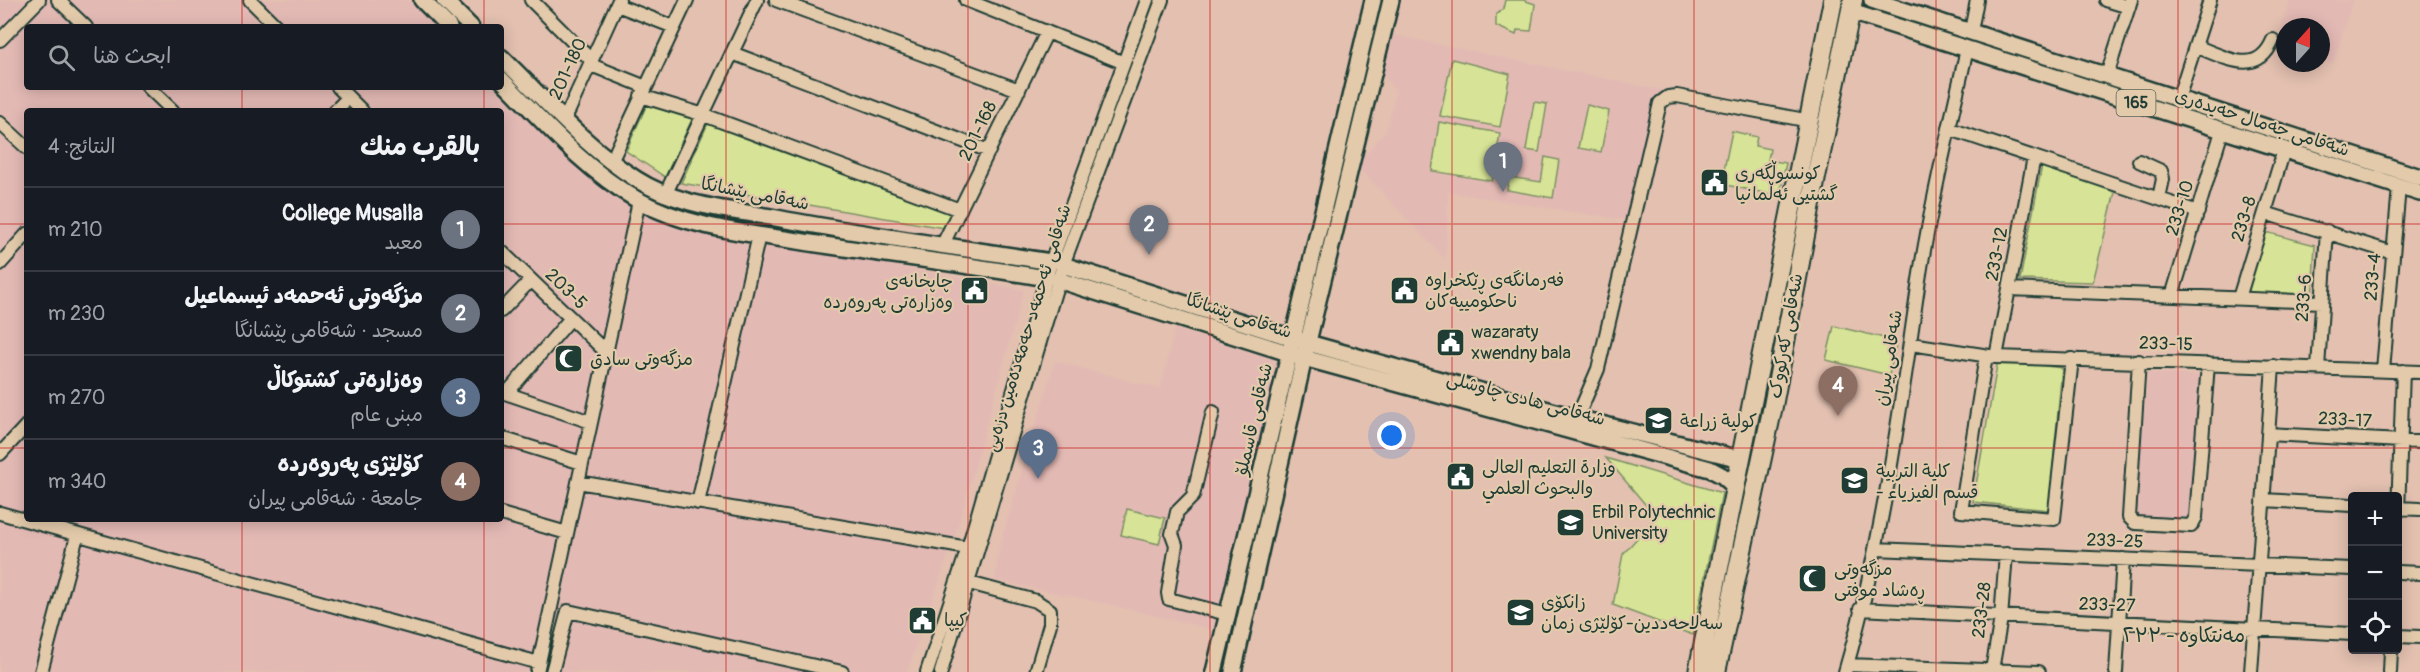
<!DOCTYPE html>
<html lang="ar">
<meta charset="utf-8">
<style>
body{margin:0;font-family:Pangolin,"Playpen Sans Arabic",sans-serif;background:#242831;color:#f1f3f6;direction:rtl}
.controls{position:absolute;right:18px;bottom:18px;display:grid;overflow:hidden;border-radius:6px;box-shadow:0 3px 15px #0003}
.controls button{width:54px;height:54px;display:grid;place-items:center;padding:0;border:0;border-bottom:2px solid #363941;background:#171b24;color:#f1f3f6;font:30px sans-serif}
.compass{position:absolute;left:2276px;top:18px;width:54px;height:54px;border-radius:50%;background:#171b24;box-shadow:0 3px 15px #0003;rotate:21deg}
.you{position:absolute;left:1392px;top:436px;width:21px;height:21px;margin:-15px;border:4px solid #fff;border-radius:50%;background:#1a73e8;box-shadow:0 0 0 9px #1a73e833}
.badge{display:grid;place-items:center;width:39px;height:39px;border-radius:50%;background:#ea580c;color:#fff;font-size:20px;font-weight:700}
.pin{position:absolute;translate:-50% -50px;filter:drop-shadow(0 2px 3px #0008)}
.pin::after{content:'';position:absolute;top:32px;width:21px;height:18px;background:inherit;clip-path:polygon(0 0,100% 0,50% 100%)}
.list{margin:0;padding:0;list-style:none}
h2{display:flex;justify-content:space-between;align-items:center;height:78px;margin:0;padding:0 24px;font-size:26px}
h2 small{font-size:20px;font-weight:400;color:#9ea1a6}
.list li{display:grid;grid-template-columns:39px 1fr auto;gap:18px;align-items:center;box-sizing:border-box;height:84px;padding:0 24px;border-top:2px solid #363941}
.list b{display:block;font-size:22px;white-space:nowrap}
.list p{margin:0;font-size:20px;white-space:nowrap;color:#9ea1a6}
.list em{font-size:20px;font-style:normal;color:#9ea1a6}
.icon{flex:none;width:33px;height:33px;fill:none;stroke:currentColor;stroke-width:2;stroke-linecap:round;stroke-linejoin:round}
.map{position:relative;flex:none;width:2420px;height:672px;overflow:hidden;direction:ltr}
.search{position:absolute;background:#171b24;box-shadow:0 3px 15px #0003;left:24px;top:24px;width:480px;height:66px;display:flex;align-items:center;gap:15px;box-sizing:border-box;padding:0 21px;border-radius:6px;color:#9ea1a6;font-size:22px}
.panel{position:absolute;background:#171b24;box-shadow:0 3px 15px #0003;left:24px;top:108px;width:480px;height:414px;border-radius:6px;direction:rtl}
.map>svg:first-child{display:block}
</style>
<div class="map">
<svg width="2420" height="672" viewBox="0 0 2420 672">
<rect width="100%" height="100%" fill="#e3c0b0"/>
<filter id="ink" filterUnits="userSpaceOnUse"><feTurbulence type="fractalNoise" baseFrequency=".0167" numOctaves="2"/><feDisplacementMap in="SourceGraphic" scale="12" xChannelSelector="R" yChannelSelector="G"/><feConvolveMatrix kernelMatrix="1 2 1 2 8 2 1 2 1" color-interpolation-filters="sRGB"/></filter>
<g filter="url(#ink)">
<path fill="#e3b9b4" fill-rule="evenodd" d="M0,0H408L438,27H27V87H501L616,187L680,217L884,264L1024,290L957,530L907,672H0ZM27,111H501V519H27Z
M2290,0H2353L2333,64L2321,59V27H2285V47L2276,44Z
M1383,33L1661,90L1631,221L1448,192L1445,259L1356,165L1386,131L1396,92L1376,64Z
M1175,329L1273,359L1279,368L1216,630L1094,601L995,580L999,548L1055,361L1160,389Z
M2148,373L2199,376L2190,521L2135,520Z"/>
<path fill="#d7e396" stroke="#7b9065" stroke-width="1.5" d="M1505,0H1523L1535,4L1531,31L1517,30L1516,35L1496,26V15L1503,9Z
M1452,59L1510,74L1500,127L1440,116Z
M648,102L694,115L665,177L626,151Z
M1534,102L1547,104L1539,152L1526,150Z
M1587,105L1609,111L1601,152L1578,148Z
M710,119L951,213L944,228L681,183Z
M1439,122L1500,133L1492,181L1432,171Z
M1732,131L1757,137L1755,146L1770,149L1768,160L1786,163L1779,196L1721,184Z
M1545,157L1559,160L1553,198L1507,190L1509,177L1541,182Z
M2042,165L2115,192L2093,282L2020,280Z
M2262,231L2315,245L2312,298L2243,295Z
M1834,326L1897,341L1889,375L1826,360Z
M1998,360L2062,368L2049,510L1973,502Z
M1606,458L1722,493L1693,635L1613,605L1623,554L1656,517Z
M1127,509L1165,518L1159,544L1121,535Z"/>
<g fill="none" stroke-linecap="round" stroke-linejoin="round">
<defs>
<path id="minor" d="M58,0L86,27
M250,0L277,27
M531,0L592,61
M776,0L1019,90
M966,0L1122,62
M2106,0L2129,7
M617,5L674,27
M1971,31L1977,0
M0,40L39,0
M2195,46C2225,57 2257,78 2273,40
M732,53L989,151
M591,65L646,87
M2107,75L2131,0
M148,87L173,111
M338,87L362,111
M641,96L704,115L960,210
M2178,99L2210,0
M335,111L348,98
M565,119L619,0
M0,123L27,148
M1950,129L2198,212
M2139,161L2161,171L2163,179L2159,198
M611,162L687,0
M665,195L757,0
M2265,213L2393,253
M942,246L1047,32
M501,251L606,352
M0,264L27,234
M2009,289L2322,302
M2172,296L2222,131
M2239,298L2284,150
M501,311L531,280
M1911,344L1996,357L2420,372
M1986,356L1961,511L2054,519L2072,359
M1996,357L2034,157
M2139,361L2129,517L2135,523L2191,526L2196,517L2208,364
M2318,368L2327,231
M2383,370L2399,187
M502,392L591,422
M507,393L571,318
M1213,412L1193,496L1177,512L1172,534L1176,545L1168,593L1169,599L1227,614
M1577,418L1598,369L1660,103L1668,97L1677,96L1810,121
M2268,434L2420,442
M501,438L582,463
M0,454L27,425
M578,482L968,548
M2263,500L2352,505
M698,503L759,235
M2398,508L2420,509
M2398,512L2403,371
M0,513L539,663
M501,514L567,533
M1875,549L2352,569
M2398,572L2420,573
M969,583L1036,601L1050,610V624L1036,672
M1860,609L2352,634
M2398,636L2420,637
M1847,665L2039,672
M1992,670L2001,618L2006,554
M41,672L77,536
M537,672L639,201
M552,672L568,611L842,672
M927,672L968,548L1051,262L1147,0
M941,672L1063,265L1162,0
M1845,672C1882,545 1900,411 1919,280C1931,203 1950,125 1967,49
M2116,672L2123,559
M2251,672L2273,366
M2390,672L2391,650"/>
<path id="major" d="M422,0L449,27
M444,0L471,27
M1872,0L2420,177
M1851,12L2420,193
M501,57C544,98 585,147 636,179C676,205 726,209 771,217C864,235 957,247 1051,262
M501,79C543,121 584,169 636,199C685,227 744,233 798,241C881,254 964,264 1046,278
M1063,265L1308,343L1577,418L1740,459
M1058,280L1304,358L1710,469L1723,476L1734,486
M1214,672L1373,0
M1233,672L1304,358L1391,0"/>
<path id="highway" d="M1698,672L1833,0
M1716,672L1773,406L1816,177L1853,0"/>
</defs>
<use href="#minor" stroke="#1f3d34" stroke-width="16"/>
<use href="#major" stroke="#1f3d34" stroke-width="20"/>
<use href="#highway" stroke="#1f3d34" stroke-width="22"/>
<use href="#minor" stroke="#e3caab" stroke-width="12"/>
<use href="#major" stroke="#e3caab" stroke-width="15"/>
<use href="#highway" stroke="#e3caab" stroke-width="18"/>
</g>
</g>
<path fill="none" stroke="#cd2929" stroke-width="1.5" stroke-opacity="0.55" d="M242,0V27M484,0V27M726,0V672M968,0V672M1210,0V672M1452,0V672M1694,0V672M1936,0V672M2178,0V672M242,87V111M484,87V111M0,224H27M501,224H2420M0,448H27M501,448H2420M242,519V672M484,519V672"/>
<defs>
<symbol id="civic-square" viewBox="-11 -11 22 22"><rect x="-9" y="-9" width="18" height="18" rx="4" fill="#1f3d34" stroke="#e3caab"/><path d="M-.6-6.5H3V-4.5H.6V-3L4-1V1h2V6H-6V1h2V-1L-.6-3ZM-1.2 2.5V6h2.4V2.5Z" fill="#fff"/></symbol>
<symbol id="mosque-square" viewBox="-11 -11 22 22"><rect x="-9" y="-9" width="18" height="18" rx="4" fill="#1f3d34" stroke="#e3caab"/><path d="M3.5-4.9A6 6 0 1 0 3.5 4.9A5 5 0 1 1 3.5-4.9Z" fill="#fff"/></symbol>
<symbol id="university-square" viewBox="-11 -11 22 22"><rect x="-9" y="-9" width="18" height="18" rx="4" fill="#1f3d34" stroke="#e3caab"/><path d="M0-5L7-2L0 1L-7-2ZM-4 1L0 2.5L4 1V4Q0 6-4 4Z" fill="#fff"/></symbol>
</defs>
<g fill-rule="evenodd">
<use href="#civic-square" x="1698" y="166" width="33" height="33"/>
<use href="#civic-square" x="1388" y="274" width="33" height="33"/>
<use href="#civic-square" x="958" y="274" width="33" height="33"/>
<use href="#civic-square" x="1434" y="326" width="33" height="33"/>
<use href="#mosque-square" x="552" y="342" width="33" height="33"/>
<use href="#university-square" x="1642" y="404" width="33" height="33"/>
<use href="#civic-square" x="1444" y="460" width="33" height="33"/>
<use href="#university-square" x="1838" y="464" width="33" height="33"/>
<use href="#university-square" x="1554" y="506" width="33" height="33"/>
<use href="#mosque-square" x="1796" y="562" width="33" height="33"/>
<use href="#university-square" x="1504" y="596" width="33" height="33"/>
<use href="#civic-square" x="906" y="604" width="33" height="33"/>
</g>
<g text-anchor="middle" dominant-baseline="central" stroke-width="4.5" stroke-linejoin="round" paint-order="stroke">
<rect fill="#e3caab" stroke="#5a6758" stroke-width="1.5" x="2116.5" y="90" width="39" height="26" rx="4.5"/>
<g font-size="16" font-weight="bold" fill="#1f3d34">
<text x="2136" y="103">165</text>
</g>
<g font-size="18" fill="#1f3d34" stroke="#e3caab">
<text transform="translate(568 69) rotate(-65)">201-180</text>
<text transform="translate(2262 123) rotate(18)">شەقامی جەمال حەیدەری</text>
<text transform="translate(978 131) rotate(-64)">201-168</text>
<text transform="translate(755 194) rotate(11)">شەقامی پێشانگا</text>
<text transform="translate(2180 208) rotate(-73)">233-10</text>
<text transform="translate(2244 219) rotate(-73)">233-8</text>
<text transform="translate(1997 254) rotate(-79)">233-12</text>
<text transform="translate(2373 277) rotate(-85)">233-4</text>
<text transform="translate(566 289) rotate(44)">203-5</text>
<text transform="translate(2304 298) rotate(-86)">233-6</text>
<text transform="translate(1239 316) rotate(18)">شەقامی پێشانگا</text>
<text transform="translate(1028 328) rotate(-73)">شەقامی ئەحمەد حەمەدەمین دزەیی</text>
<text transform="translate(1786 336) rotate(-80)">شەقامی کەرکووک</text>
<text transform="translate(2166 344) rotate(2)">233-15</text>
<text transform="translate(1889 358) rotate(-81)">شەقامی پیران</text>
<text transform="translate(1526 399) rotate(15)">شەقامی هادی چاوشلی</text>
<text transform="translate(1254 419) rotate(-77)">شەقامی قاسملۆ</text>
<text transform="translate(2345 420) rotate(3)">233-17</text>
<text transform="translate(2115 541) rotate(2)">233-25</text>
<text transform="translate(2107 605) rotate(2)">233-27</text>
<text transform="translate(1982 610) rotate(-83)">233-28</text>
</g>
<g font-size="18" fill="#1f3d34" stroke="#e3caab" text-anchor="start">
<text x="1735" y="173">کونسوڵگەری<tspan x="1735" dy="21">گشتیی ئەڵمانیا</tspan></text>
<text x="1425" y="280">فەرمانگەی ڕێکخراوە<tspan x="1425" dy="21">ناحکومییەکان</tspan></text>
<text x="953" y="281" text-anchor="end">چاپخانەی<tspan x="953" dy="21">وەزارەتی پەروەردە</tspan></text>
<text x="1471" y="332">wazaraty<tspan x="1471" dy="21">xwendny bala</tspan></text>
<text x="590" y="359">مزگەوتی سادق</text>
<text x="1680" y="421">كولية زراعة</text>
<text x="1482" y="467">وزارة التعليم العالى<tspan x="1482" dy="21">والبحوث العلمي</tspan></text>
<text x="1876" y="471">كلية التربية<tspan x="1876" dy="21">- قسم الفيزياء</tspan></text>
<text x="1592" y="512">Erbil Polytechnic<tspan x="1592" dy="21">University</tspan></text>
<text x="1834" y="569">مزگەوتی<tspan x="1834" dy="21">ڕەشاد موفتی</tspan></text>
<text x="1541" y="602">زانکۆی<tspan x="1541" dy="21">سەلاحەددین-کۆلێژی زمان</tspan></text>
<text x="944" y="620">كيپا</text>
</g>
<g font-size="20" fill="#1f3d34" stroke="#e3caab">
<text x="2184" y="635">مەنتکاوە - ٢٣٣</text>
</g>
</g>
</svg>
<div class="controls">
<button>+</button>
<button>−</button>
<button><svg class="icon" aria-label="locate" viewBox="0 0 24 24"><circle cx="12" cy="12" r="6"/><path d="M12 2v4M12 18v4M2 12h4M18 12h4"/></svg></button>
</div>
<svg class="compass" viewBox="-18 -18 36 36"><path d="M0-13l5 13h-10z" fill="#e53935"/><path d="M0 13l5-13h-10z" fill="#9ea1a6"/></svg>
<div class="you"></div>
<div class="pin badge" style="left:1503px;top:192px;background:#6b7280">1</div>
<div class="pin badge" style="left:1149px;top:255px;background:#6b7280">2</div>
<div class="pin badge" style="left:1038px;top:479px;background:#5c6f8a">3</div>
<div class="pin badge" style="left:1838px;top:416px;background:#8d6e63">4</div>
<div class="search"><svg class="icon" aria-label="search" viewBox="0 0 24 24"><circle cx="10" cy="10" r="6"/><path d="M15 15l6 6"/></svg>ابحث هنا</div>
<section class="panel">
<h2>بالقرب منك<small>النتائج: 4</small></h2>
<ul class="list">
<li><span class="badge" style="background:#6b7280">1</span><div><b>College Musalla</b><p>معبد</p></div><em>210 m</em></li>
<li><span class="badge" style="background:#6b7280">2</span><div><b>مزگەوتی ئەحمەد ئیسماعیل</b><p>مسجد · شەقامی پێشانگا</p></div><em>230 m</em></li>
<li><span class="badge" style="background:#5c6f8a">3</span><div><b>وەزارەتی کشتوکاڵ</b><p>مبنى عام</p></div><em>270 m</em></li>
<li><span class="badge" style="background:#8d6e63">4</span><div><b>کۆلێژی پەروەردە</b><p>جامعة · شەقامی پیران</p></div><em>340 m</em></li>
</ul>
</section>
</div>
